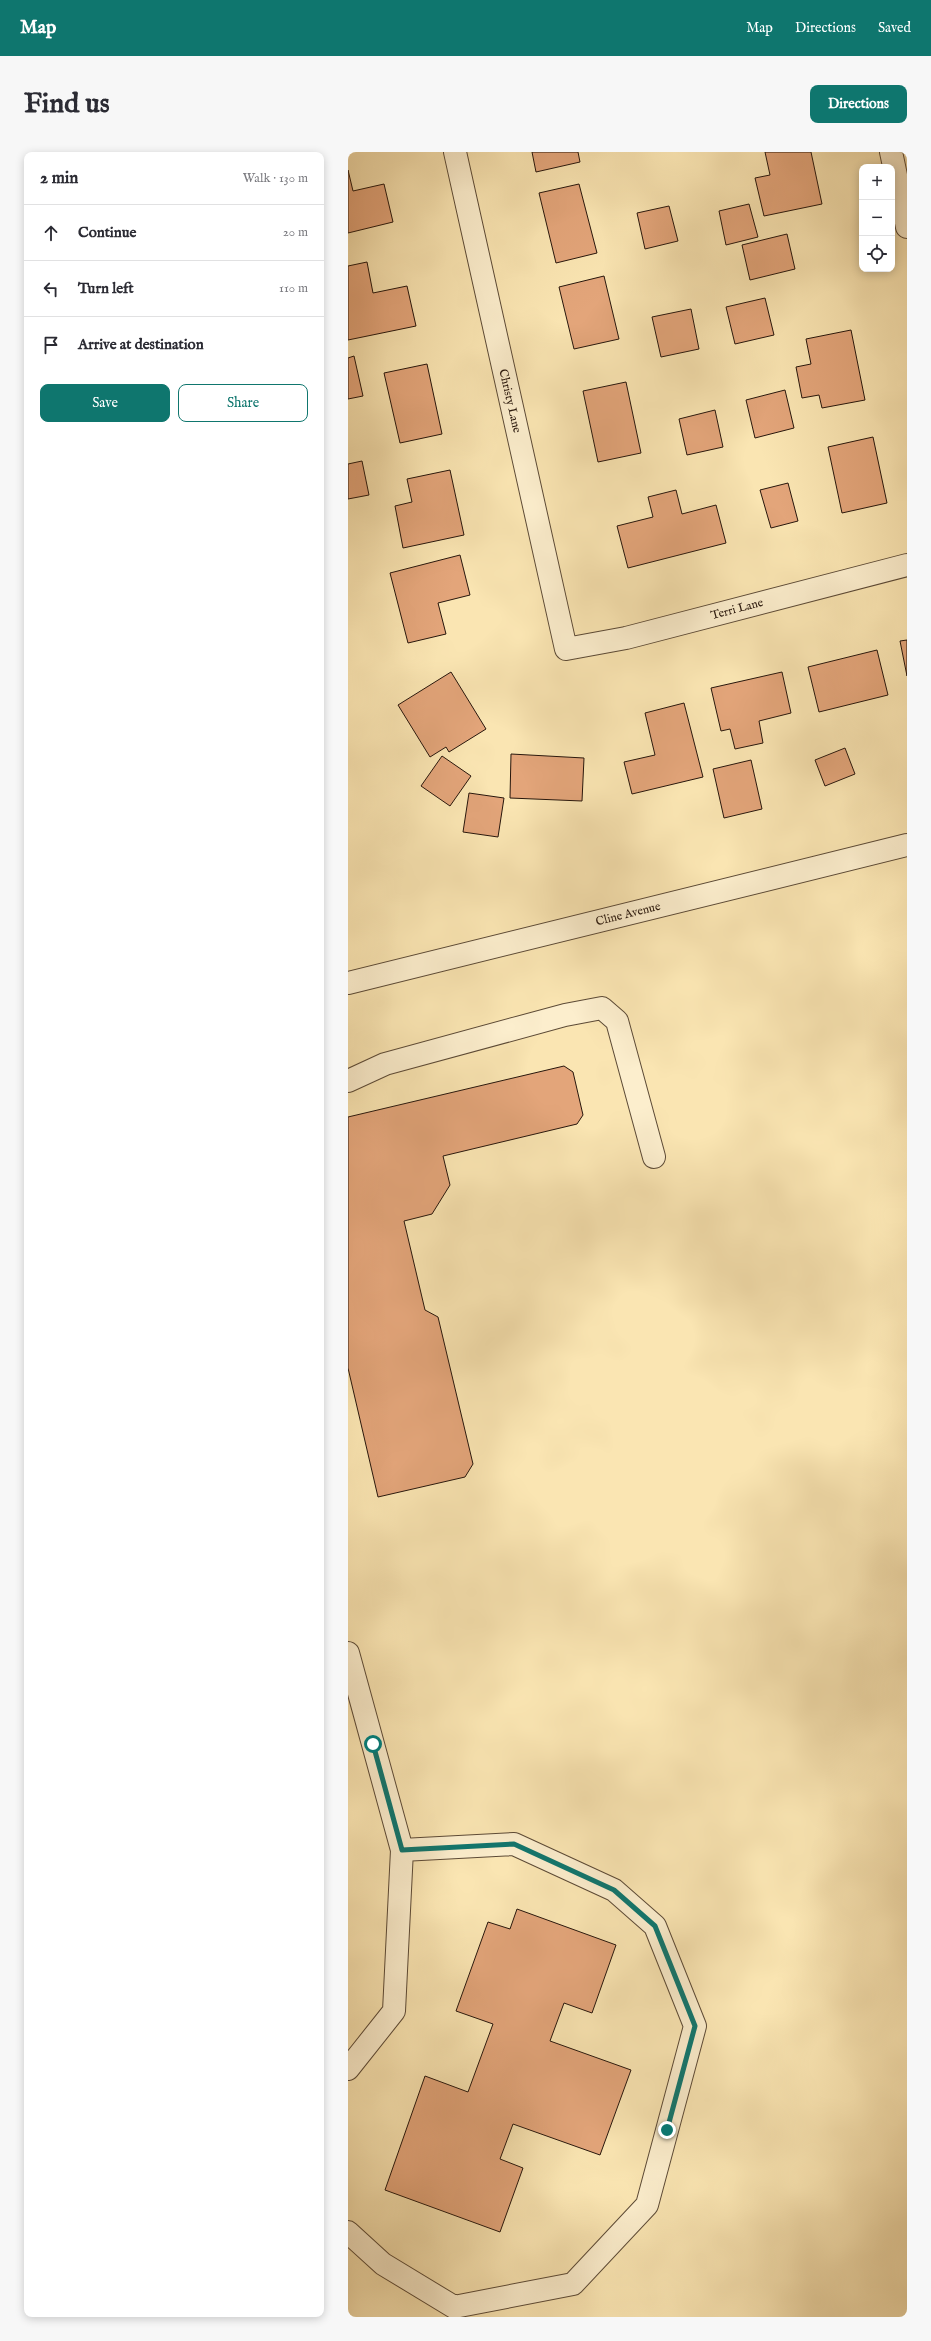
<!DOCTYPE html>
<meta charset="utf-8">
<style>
body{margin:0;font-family:"IM FELL English",serif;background:#f7f7f7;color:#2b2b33}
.controls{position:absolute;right:12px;top:12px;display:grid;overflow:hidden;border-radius:8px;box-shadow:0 2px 10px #0003}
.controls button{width:36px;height:36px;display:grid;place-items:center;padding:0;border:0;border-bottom:1px solid #e1e1e2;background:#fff;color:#2b2b33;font:20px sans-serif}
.stop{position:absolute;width:12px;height:12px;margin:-9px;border:3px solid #0f766e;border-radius:50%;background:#fff}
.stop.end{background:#0f766e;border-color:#fff;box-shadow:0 1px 4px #0008}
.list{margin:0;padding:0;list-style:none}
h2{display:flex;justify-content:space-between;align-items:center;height:52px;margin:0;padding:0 16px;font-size:17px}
h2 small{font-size:13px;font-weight:400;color:#7c7c81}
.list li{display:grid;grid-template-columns:26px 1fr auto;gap:12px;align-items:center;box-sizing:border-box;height:56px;padding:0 16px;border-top:1px solid #e1e1e2}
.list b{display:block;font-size:15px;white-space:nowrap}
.list em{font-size:13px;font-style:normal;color:#7c7c81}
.actions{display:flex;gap:8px;padding:12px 16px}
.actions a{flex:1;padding:9px 0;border:1px solid #0f766e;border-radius:8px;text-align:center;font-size:14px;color:#0f766e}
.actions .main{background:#0f766e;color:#fff}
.icon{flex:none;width:22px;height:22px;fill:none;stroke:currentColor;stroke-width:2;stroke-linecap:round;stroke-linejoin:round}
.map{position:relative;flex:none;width:559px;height:2165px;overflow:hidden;border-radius:8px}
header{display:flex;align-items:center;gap:24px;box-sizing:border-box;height:56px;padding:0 20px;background:#0f766e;color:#fff}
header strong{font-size:19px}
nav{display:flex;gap:22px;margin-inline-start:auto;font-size:14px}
.intro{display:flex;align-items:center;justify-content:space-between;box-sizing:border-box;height:96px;padding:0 24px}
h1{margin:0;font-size:28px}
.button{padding:10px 18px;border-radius:8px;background:#0f766e;color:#fff;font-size:14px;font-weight:700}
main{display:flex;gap:24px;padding:0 24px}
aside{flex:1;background:#fff;border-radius:8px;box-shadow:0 2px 10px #0003}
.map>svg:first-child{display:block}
</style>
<header>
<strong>Map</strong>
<nav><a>Map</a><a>Directions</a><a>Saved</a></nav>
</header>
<div class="intro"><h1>Find us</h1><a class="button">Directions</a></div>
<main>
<aside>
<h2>2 min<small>Walk · 130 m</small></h2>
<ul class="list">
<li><svg class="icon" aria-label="ahead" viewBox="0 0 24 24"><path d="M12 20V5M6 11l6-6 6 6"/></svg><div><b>Continue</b></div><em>20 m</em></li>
<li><svg class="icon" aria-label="left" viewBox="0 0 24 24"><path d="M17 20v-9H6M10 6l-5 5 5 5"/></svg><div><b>Turn left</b></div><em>110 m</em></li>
<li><svg class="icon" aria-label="arrive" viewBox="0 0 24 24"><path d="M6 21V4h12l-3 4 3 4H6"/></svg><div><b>Arrive at destination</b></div></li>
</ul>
<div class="actions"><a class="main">Save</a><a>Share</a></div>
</aside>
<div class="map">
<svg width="559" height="2165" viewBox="0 0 559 2165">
<rect width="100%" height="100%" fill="#fae5b2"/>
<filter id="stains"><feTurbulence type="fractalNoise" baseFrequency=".005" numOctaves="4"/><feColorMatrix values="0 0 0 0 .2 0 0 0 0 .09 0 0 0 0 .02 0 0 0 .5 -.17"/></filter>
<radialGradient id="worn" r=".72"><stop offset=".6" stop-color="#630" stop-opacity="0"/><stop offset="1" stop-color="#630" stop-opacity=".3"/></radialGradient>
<path fill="#e3a57a" stroke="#27160c" d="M184,0H230L232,10L188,20Z
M417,0H463L474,52L416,64L407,26L422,23Z
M0,18L5,39L36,32L45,70L0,81Z
M231,32L249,101L208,111L191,41Z
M401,52L410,85L378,93L371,59Z
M321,54L330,89L297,97L289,61Z
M439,82L447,117L402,128L394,93Z
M19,110L25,141L59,134L68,174L0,188V114Z
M256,124L271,187L226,197L211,135Z
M417,146L426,183L387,192L378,155Z
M343,157L351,197L313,205L304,165Z
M503,178L517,248L474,256L471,243L454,246L448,215L463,212L458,187Z
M6,204L15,244L0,247V206Z
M79,212L94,282L52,291L36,221Z
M278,230L293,301L250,310L235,239Z
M437,238L446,276L407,286L398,248Z
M367,258L375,295L339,303L331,267Z
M525,285L539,351L494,361L480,295Z
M14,309L21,343L0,347V312Z
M102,318L116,383L55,396L47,354L64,350L59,327Z
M440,331L450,369L423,376L412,338Z
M328,338L334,362L368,353L378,391L280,416L269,374L305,365L300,345Z
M112,403L122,443L90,451L98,482L60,491L42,421Z
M559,488V524L552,489Z
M529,498L540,543L471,560L460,515Z
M103,520L138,577L101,600L98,595L82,605L50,553Z
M434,520L443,561L411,569L415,591L387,597L382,577L373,579L363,536Z
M336,551L355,625L284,642L276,610L307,603L297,561Z
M497,596L507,622L477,634L467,608Z
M163,602L236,606L234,649L162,646Z
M94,604L123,624L102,654L73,634Z
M403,608L414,657L376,666L365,617Z
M121,641L156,646L150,685L115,680Z
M216,914L225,920L235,963L229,972L95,1004L102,1033L84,1062L56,1069L77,1158L90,1165L125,1312L117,1325L30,1345L0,1216V965Z
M169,1757L268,1793L244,1861L216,1851L202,1889L283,1918L252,2003L165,1972L152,2007L175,2016L152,2080L37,2038L77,1924L120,1940L145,1872L108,1859L140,1770L162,1777Z"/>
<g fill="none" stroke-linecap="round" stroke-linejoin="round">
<defs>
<path id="minor" d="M107,0L218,497L278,486L559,413
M543,0L559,75
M0,831L559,693
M0,929L37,912L217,863L254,856L269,869L306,1005
M0,1501L54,1698L46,1859L0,1917
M0,2080L35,2112L106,2155L225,2132L299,2053L347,1874L307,1774L266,1738L166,1692L54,1698"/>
</defs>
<use href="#minor" stroke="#5c4a36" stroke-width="24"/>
<use href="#minor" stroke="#fceecd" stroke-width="22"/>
</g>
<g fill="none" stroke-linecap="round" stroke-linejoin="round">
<path stroke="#0f766e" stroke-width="5" d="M25,1592L54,1698L166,1692L266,1738L307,1774L347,1874L319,1978"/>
</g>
<g text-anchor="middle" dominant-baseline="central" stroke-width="3" stroke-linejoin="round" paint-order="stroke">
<g font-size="12" fill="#27160c" stroke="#fceecd">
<text transform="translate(162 249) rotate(77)">Christy Lane</text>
<text transform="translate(389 457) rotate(-15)">Terri Lane</text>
<text transform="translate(280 762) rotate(-14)">Cline Avenue</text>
</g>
</g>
<rect width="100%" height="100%" filter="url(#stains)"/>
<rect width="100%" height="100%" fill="url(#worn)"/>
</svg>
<div class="controls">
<button>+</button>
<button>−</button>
<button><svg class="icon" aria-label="locate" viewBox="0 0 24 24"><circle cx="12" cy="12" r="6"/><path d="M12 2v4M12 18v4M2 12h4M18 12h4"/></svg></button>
</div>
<div class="stop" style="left:25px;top:1592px"></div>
<div class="stop end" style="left:319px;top:1978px"></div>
</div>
</main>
